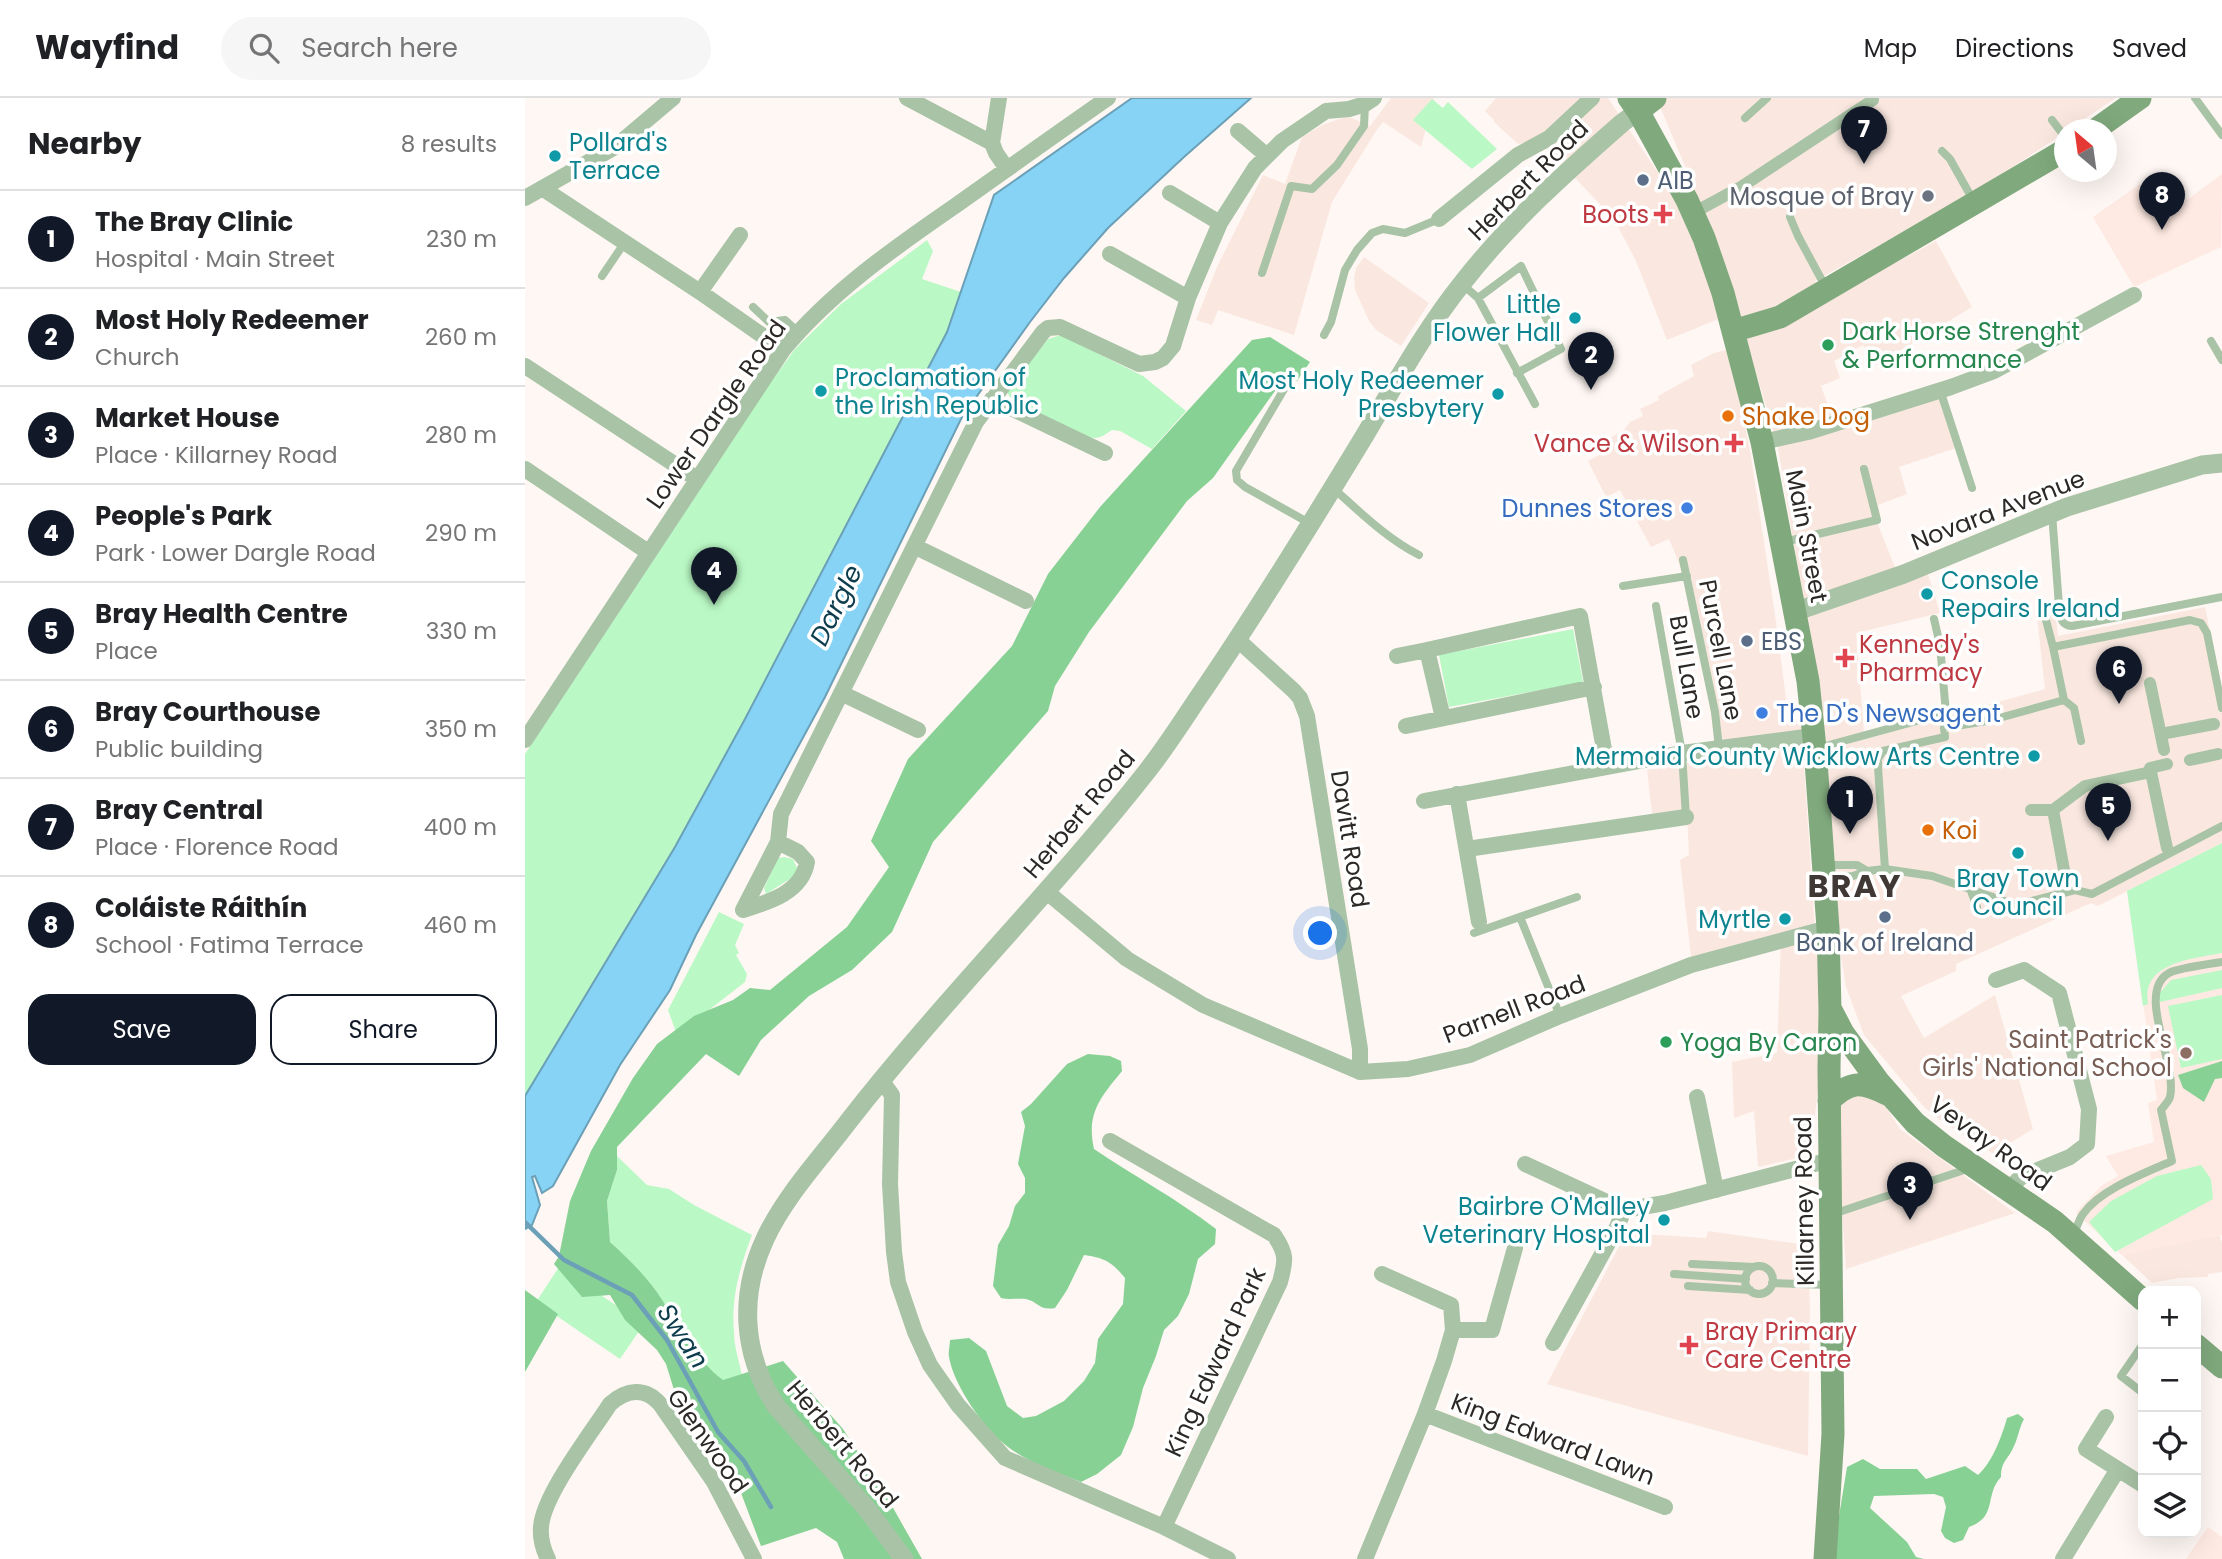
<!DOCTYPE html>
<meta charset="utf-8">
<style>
body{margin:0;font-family:Poppins,sans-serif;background:#f6f6f6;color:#202124}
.controls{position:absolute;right:21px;bottom:21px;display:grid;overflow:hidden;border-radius:14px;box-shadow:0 7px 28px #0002}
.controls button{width:63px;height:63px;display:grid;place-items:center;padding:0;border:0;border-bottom:2px solid #e0e0e0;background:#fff;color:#202124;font:35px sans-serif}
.compass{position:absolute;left:1529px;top:21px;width:63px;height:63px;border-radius:50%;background:#fff;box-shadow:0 7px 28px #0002;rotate:331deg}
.you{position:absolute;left:796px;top:836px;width:24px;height:24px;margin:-18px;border:5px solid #fff;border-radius:50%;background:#1a73e8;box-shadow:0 0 0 10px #1a73e833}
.badge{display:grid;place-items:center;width:46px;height:46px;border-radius:50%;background:#111827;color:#fff;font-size:23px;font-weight:700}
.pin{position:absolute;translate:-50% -58px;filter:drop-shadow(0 2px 4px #0008)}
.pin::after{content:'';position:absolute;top:37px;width:24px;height:21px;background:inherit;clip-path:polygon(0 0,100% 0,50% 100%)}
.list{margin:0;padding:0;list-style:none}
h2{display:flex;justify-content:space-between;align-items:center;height:91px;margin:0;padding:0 28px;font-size:30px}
h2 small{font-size:23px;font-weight:400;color:#757577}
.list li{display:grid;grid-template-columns:46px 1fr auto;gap:21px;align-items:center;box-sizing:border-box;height:98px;padding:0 28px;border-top:2px solid #e0e0e0}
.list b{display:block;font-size:26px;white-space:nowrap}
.list p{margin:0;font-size:23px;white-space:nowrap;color:#757577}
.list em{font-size:23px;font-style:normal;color:#757577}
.actions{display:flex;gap:14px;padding:21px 28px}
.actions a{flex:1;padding:16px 0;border:2px solid #111827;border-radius:21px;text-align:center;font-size:24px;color:#111827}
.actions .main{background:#111827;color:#fff}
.icon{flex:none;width:38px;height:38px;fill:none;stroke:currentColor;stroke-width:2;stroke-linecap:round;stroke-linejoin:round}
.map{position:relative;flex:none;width:1697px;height:1461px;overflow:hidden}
header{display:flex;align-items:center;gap:42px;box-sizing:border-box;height:98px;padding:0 35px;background:#fff;border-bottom:2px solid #e0e0e0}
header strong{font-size:33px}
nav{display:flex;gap:38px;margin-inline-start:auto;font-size:24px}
.search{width:490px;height:63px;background:#f6f6f6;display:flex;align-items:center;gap:18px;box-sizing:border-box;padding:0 24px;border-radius:38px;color:#757577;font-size:26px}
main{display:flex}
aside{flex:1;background:#fff}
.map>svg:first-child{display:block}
</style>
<header>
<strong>Wayfind</strong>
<div class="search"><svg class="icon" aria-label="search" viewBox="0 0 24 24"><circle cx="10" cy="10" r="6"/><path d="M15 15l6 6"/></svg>Search here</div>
<nav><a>Map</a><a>Directions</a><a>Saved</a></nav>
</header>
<main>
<aside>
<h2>Nearby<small>8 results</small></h2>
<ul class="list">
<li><span class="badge">1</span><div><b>The Bray Clinic</b><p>Hospital · Main Street</p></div><em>230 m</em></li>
<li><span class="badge">2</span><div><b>Most Holy Redeemer</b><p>Church</p></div><em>260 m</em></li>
<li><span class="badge">3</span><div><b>Market House</b><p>Place · Killarney Road</p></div><em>280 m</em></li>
<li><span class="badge">4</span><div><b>People's Park</b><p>Park · Lower Dargle Road</p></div><em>290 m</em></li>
<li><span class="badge">5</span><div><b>Bray Health Centre</b><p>Place</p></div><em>330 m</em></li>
<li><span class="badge">6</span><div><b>Bray Courthouse</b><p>Public building</p></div><em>350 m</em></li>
<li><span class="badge">7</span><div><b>Bray Central</b><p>Place · Florence Road</p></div><em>400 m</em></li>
<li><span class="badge">8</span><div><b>Coláiste Ráithín</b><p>School · Fatima Terrace</p></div><em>460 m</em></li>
</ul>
<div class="actions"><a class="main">Save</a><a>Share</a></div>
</aside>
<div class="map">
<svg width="1697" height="1461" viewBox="0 0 1697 1461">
<rect width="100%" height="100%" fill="#fff7f3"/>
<path fill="#fae8e0" d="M866,0H909L896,49L858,24L851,33L807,104L769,237L693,212L687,227L671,222L692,169L738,77L760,86L777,39L797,27L822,18L845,28Z
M971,0H1083L1146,94L1170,147L1196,220L1142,242L1111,163L1089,121L1011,39L1000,45L993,46L969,24V22L960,13Z
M1129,0H1591L1544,31L1540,32L1539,35L1452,93L1290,183L1299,203L1411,143L1447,209L1351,267L1338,247L1309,263L1315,280L1296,288L1311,329L1412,300L1420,302L1437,348L1374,369L1382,396L1353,407L1356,422L1352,424L1375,482L1402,473L1415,515L1331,535L1339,635L1301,644L1252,343L1185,128L1136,11Z
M839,159L904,205L876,248L851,232L844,223L830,192L829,180L831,170Z
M1205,251L1226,358L1250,517L1264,623L1258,624L1276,623L1298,950L1285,1057L1233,1069L1229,1013L1209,1020L1207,964L1252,955L1256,840L1167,867L1155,762L1164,757L1162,718L1128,724L1122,672L1193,660L1167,497L1144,441L1126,449L1095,392L1081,399L1063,363L1076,356L1074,346L1099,332L1105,324L1118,318L1115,311L1134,302L1133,298L1169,278L1166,267L1189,255Z
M1529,503L1533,538L1680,509L1697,591V745L1573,808L1566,805L1431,866V873L1376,898L1399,940L1470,897L1508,1031L1485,1045L1475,1060L1418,1024L1399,1009L1339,937L1321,889L1316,858L1309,788L1310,762L1298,653L1520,591L1511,510Z
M1328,992L1354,998L1375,1031L1490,1115L1321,1171L1310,1009Z
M1693,1132L1697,1145V1174L1683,1176V1179L1653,1180L1627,1185L1597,1157Z
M1183,1133L1282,1147L1285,1208L1283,1358L1022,1286L1101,1135L1181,1140Z"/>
<path fill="#feeae2" d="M1697,76L1696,149L1609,189L1568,119L1615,86L1640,118Z
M1697,745V1137L1597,1157L1551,1115L1576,1088L1593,1078L1581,1058L1629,1044L1623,1005L1632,1002L1602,793Z
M1683,1429L1697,1439V1461H1661Z"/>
<path fill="#baf9c5" d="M907,1L918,10L923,4L972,51L947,71L888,22Z
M402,142L408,153L397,181L436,194L422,234L220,621L150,749L0,998V656L174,393L217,324L270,251L316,206Z
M536,237L618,278L661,313L627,351L595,333L587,332C579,337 574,342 564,339L487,302L483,296V292L523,241Z
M1048,531L1058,584L924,609L914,557Z
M1697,745V855C1668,861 1616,864 1623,906L1618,908L1602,793Z
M259,759L268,761L272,770L271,777L241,796L239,790L253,760Z
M194,814L219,826L210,847L214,855L211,857L222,876L220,884L152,937L143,912Z
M1697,872V890L1635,904L1633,897L1646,882Z
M1697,897V961L1656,970L1643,908Z
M92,1058L122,1087L144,1091L169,1107L227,1137C215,1169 206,1199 209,1234C209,1248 214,1263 217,1277L198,1283C170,1261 155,1229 136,1200C122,1179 104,1162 85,1144L82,1103L92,1072Z
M1676,1067L1686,1081L1688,1101L1590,1154L1564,1124L1586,1103L1632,1078Z
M34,1169L119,1226L95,1261L11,1204Z"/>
<path fill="#87d195" d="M745,239L785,264L772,283L762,276L688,380L662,403L564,534L530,588L523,613L408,744L367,834L327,872L284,898L236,942L214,978L181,956L92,1049V1072L82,1103L85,1144C105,1162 122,1179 136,1200C155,1229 170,1261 198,1282L258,1263L318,1331L363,1401L397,1461H319L312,1444L291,1430L236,1448L207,1371L150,1295L141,1266L132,1252L100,1222L85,1197L57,1199L29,1166L34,1158L45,1103L66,1053L108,980L132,946L169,918L208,902L225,890L245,892L322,829L364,769L346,743L383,661L487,548L523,476L575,409L727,242Z
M563,956L585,958L596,963L597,973C576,999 561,1015 569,1051C609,1078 652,1101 691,1131L690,1146L673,1161L664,1196L653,1218L639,1232L631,1258L618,1290L608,1329L596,1357L572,1376L556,1384C531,1374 504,1365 483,1349C459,1331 429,1288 424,1259C423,1254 425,1247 425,1242L444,1240L461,1253L482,1308L498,1320L511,1318L539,1303L559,1283L570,1265L573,1241L598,1206L600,1180C587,1164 580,1160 559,1157L542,1192L530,1210C514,1213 514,1204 501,1201C493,1200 485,1202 476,1200L468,1188L473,1147L484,1128L490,1108L500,1095V1080L493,1066L500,1028L496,1014L506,1006L542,966Z
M1697,963V980L1690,981L1679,1004L1658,990L1653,977Z
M0,1192L33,1216L0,1274Z
M1493,1316L1499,1321C1494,1330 1493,1340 1489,1348C1483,1362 1476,1363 1476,1379C1459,1397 1473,1419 1444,1429L1438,1442L1429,1445L1420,1440L1416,1433L1421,1409L1418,1399L1409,1396L1349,1398L1345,1410L1382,1444L1391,1459L1399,1461H1307L1322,1369L1338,1361L1355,1371H1392L1401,1381L1440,1368L1453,1377C1467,1365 1477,1338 1482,1320Z"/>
<path fill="#86d3f5" stroke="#6ba0b7" stroke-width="2" d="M607,0H726L659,59L583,130L539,180L505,224L437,319L300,599L171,837L145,892L95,967L28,1088L17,1095L10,1078L7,1079L15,1107L7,1127L0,1131V998L150,749L220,621L422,234L469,97Z"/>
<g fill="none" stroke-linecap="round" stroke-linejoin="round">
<path stroke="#6ba0b7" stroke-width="4.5" d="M0,1124L39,1162L107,1197L142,1242L193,1334L219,1363L246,1409"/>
<path stroke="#a8c3a6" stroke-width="8" d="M1670,0L1697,37
M1220,20L1242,0
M1527,22L1540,39
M1417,53L1425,61L1448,102
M1265,119L1273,138L1300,188
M737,175L766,88L787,91L812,67L839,28L840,6
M77,178L100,144
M938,187L953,200L1010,306
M953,200L996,168L1036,251L992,275
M228,209L244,224L260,222L273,234
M799,237L806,224L820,172L832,152L847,135L858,131L880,135L914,121
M1686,243L1697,262
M765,281L711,373L712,382L720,389L786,426
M1415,292L1447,390
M808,390C835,414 861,440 894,457
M1527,415L1534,508C1536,519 1535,527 1547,528L1697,499
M1259,444L1352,422L1339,371
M1158,462L1190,614L1194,650
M1098,488L1162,478
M1131,508L1157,655L1161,719
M1521,522L1528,549
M1539,602L1549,610L1556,643
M1293,650L1421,615L1415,547L1409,521
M1301,767H1332L1342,773
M1360,771L1353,669V661L1358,653L1420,639L1419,630L1467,622L1539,602L1528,549L1665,522L1676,525L1682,535L1697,610
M1303,781L1328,778L1342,773L1360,771L1407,778L1491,807L1550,792L1567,796L1697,728
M1446,793L1452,809
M995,819L1035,918
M949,835L1052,799
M1308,1116L1445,1070
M1549,1136C1552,1129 1554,1121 1558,1116C1576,1091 1620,1075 1647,1063L1636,1012C1639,1008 1644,1003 1645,999C1653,966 1610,894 1644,875C1653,870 1685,866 1697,864
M1167,1166L1229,1169
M1220 1182a14 14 0 1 1 28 0a14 14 0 1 1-28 0Z
M1149,1176L1221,1181
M1247,1185L1303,1187
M1163,1188L1225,1192
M1618,1246L1596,1278L1618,1295"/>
<path stroke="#a8c3a6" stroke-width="12" d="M1168,115L1216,89L1348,2V0
M1625,585L1639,652
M1636,636L1689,626
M1665,662L1693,656
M1626,674L1642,750
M1506,712H1528L1560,688L1626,674L1625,670L1642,666
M1528,712L1541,783"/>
<path stroke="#a8c3a6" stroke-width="16" d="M382,0L467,45
M474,0L467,45L471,55L482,71
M713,33L741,57
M17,90L175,194L258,252
M645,95L695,125
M0,100L90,49L148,0
M914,121L993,57L1024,40L1067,0
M585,156L663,200
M175,194L215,137
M0,268L172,381
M467,301L580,355
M1237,344L1283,334L1426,289L1469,273L1609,197
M0,371L123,454
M391,449L501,503
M713,542L769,593L775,600L782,618L835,951V974
M872,558L902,552
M316,595L393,632
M918,620L902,552L1055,518L1082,668
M881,628L1069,589
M0,642L258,252C306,194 369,150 430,108C481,72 531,36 583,0
M932,696L954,824
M899,703L1157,655L1288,638
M942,751L1161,719
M522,794L602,861L678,907L835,974L883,971L945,957L1035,918L1166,867L1303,830
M218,812L253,744L256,716L451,324L518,234L523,230L535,229L614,266L630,264L638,260L648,248L663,200L695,125L730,70L757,43L801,13L824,11L840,6L849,0
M218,812C245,804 277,794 282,764L273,754L253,744
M1471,882L1499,872L1534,895L1564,1011L1562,1046L1545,1059L1496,1079L1484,1091
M356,982L367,997L365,1086L369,1154L373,1184L390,1234L405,1267L433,1307L480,1360L639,1429L703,1461
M1172,999L1191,1092
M585,1043L749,1137C762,1156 761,1162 755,1184L639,1429
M1000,1066L1099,1112L1140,1105L1305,1062
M928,1232H967L990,1150
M1028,1245L1092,1129L1099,1112
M900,1316L1140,1409
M1581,1319L1561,1351L1618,1387
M23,1461C18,1451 15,1441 16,1429C18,1397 67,1334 85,1306C102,1291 120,1289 135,1306L189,1384L229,1461
M840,1461L900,1316L919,1263L928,1232L926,1207L857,1176
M1538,1461L1593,1371"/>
<path stroke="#a8c3a6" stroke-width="19" d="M1269,514L1379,476L1542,409L1677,367L1697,365
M379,1461L342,1411L251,1308C217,1256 214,1197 240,1141C260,1098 295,1061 323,1024C418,902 528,793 623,672C641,649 657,624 673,600C732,514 786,426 840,337C871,285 901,230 939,183C986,123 1040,75 1097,25L1113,13"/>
<path stroke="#80a97d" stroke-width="23" d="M1104,0L1113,13L1162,102L1179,140L1198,195L1237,344L1283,583L1290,650L1303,830L1305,912L1304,971L1308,1336L1300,1461
M1113,13L1130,0
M1570,32L1615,0
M1208,233L1255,219L1540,52
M1306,912L1318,935L1353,983L1390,1025L1419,1048L1530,1124L1618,1202
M1304,1003C1327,981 1337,984 1364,997
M1671,1247L1697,1269"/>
</g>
<g fill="#0f9aa8" stroke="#fff" stroke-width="2.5">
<circle cx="30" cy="58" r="7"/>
<circle cx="1050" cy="220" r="7"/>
<circle cx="296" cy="293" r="7"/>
<circle cx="973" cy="296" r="7"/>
<circle cx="1402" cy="496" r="7"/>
<circle cx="1509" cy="658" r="7"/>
<circle cx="1493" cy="755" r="7"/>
<circle cx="1260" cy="821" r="7"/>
<circle cx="1139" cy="1122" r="7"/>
</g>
<g fill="#5c6f8a" stroke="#fff" stroke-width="2.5">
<circle cx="1118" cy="82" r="7"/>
<circle cx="1222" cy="543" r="7"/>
<circle cx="1360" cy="819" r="7"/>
</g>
<circle fill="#6b7280" stroke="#fff" stroke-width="2.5" cx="1403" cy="98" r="7"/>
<g fill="#e0444e" stroke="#fff" stroke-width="2.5">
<path d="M1134.5 105.5h7v7h7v7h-7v7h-7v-7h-7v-7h7z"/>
<path d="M1205.5 334.5h7v7h7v7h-7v7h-7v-7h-7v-7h7z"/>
<path d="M1316.5 549.5h7v7h7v7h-7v7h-7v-7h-7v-7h7z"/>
<path d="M1160.5 1236.5h7v7h7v7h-7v7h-7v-7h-7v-7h7z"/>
</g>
<g fill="#2e9e5b" stroke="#fff" stroke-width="2.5">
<circle cx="1303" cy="247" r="7"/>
<circle cx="1141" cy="944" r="7"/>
</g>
<g fill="#e8710a" stroke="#fff" stroke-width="2.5">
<circle cx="1203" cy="318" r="7"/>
<circle cx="1403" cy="732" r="7"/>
</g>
<g fill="#3f7fe0" stroke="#fff" stroke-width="2.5">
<circle cx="1162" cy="410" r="7"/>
<circle cx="1237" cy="615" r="7"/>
</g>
<circle fill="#8d6e63" stroke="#fff" stroke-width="2.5" cx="1661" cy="955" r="7"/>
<g text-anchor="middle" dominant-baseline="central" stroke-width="7" stroke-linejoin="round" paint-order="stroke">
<g font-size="24" fill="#0d838f" stroke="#fff" text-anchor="end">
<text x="44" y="44" text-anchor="start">Pollard's<tspan x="44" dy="28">Terrace</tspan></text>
<text x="1036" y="206">Little<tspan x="1036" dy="28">Flower Hall</tspan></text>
<text x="310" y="279" text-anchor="start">Proclamation of<tspan x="310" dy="28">the Irish Republic</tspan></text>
<text x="959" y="282">Most Holy Redeemer<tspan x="959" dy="28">Presbytery</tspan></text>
<text x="1416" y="482" text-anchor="start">Console<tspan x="1416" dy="28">Repairs Ireland</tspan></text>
<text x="1495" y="658">Mermaid County Wicklow Arts Centre</text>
<text x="1493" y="780" text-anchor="middle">Bray Town<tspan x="1493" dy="28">Council</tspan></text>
<text x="1246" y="821">Myrtle</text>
<text x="1125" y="1108">Bairbre O'Malley<tspan x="1125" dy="28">Veterinary Hospital</tspan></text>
</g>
<g font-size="24" fill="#2c2826" stroke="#fff">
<text transform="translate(1003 82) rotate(-45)">Herbert Road</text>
<text transform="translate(191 316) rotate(-55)">Lower Dargle Road</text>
<text transform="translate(1473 412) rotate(-21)">Novara Avenue</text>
<text transform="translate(1282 438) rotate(79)">Main Street</text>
<text transform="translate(1196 552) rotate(79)">Purcell Lane</text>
<text transform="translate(1162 569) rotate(80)">Bull Lane</text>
<text transform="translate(554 716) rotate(-50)">Herbert Road</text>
<text transform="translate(825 741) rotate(81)">Davitt Road</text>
<text transform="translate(989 911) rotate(-21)">Parnell Road</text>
<text transform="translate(1466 1045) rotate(36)">Vevay Road</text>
<text transform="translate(1279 1103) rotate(-91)">Killarney Road</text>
<text transform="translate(690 1264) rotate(-65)">King Edward Park</text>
<text transform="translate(1028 1341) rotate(21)">King Edward Lawn</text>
<text transform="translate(183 1343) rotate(55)">Glenwood</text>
<text transform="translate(318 1346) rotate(50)">Herbert Road</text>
</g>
<g font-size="24" fill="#4e5e75" stroke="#fff" text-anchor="start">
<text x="1132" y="82">AIB</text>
<text x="1236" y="543">EBS</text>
<text x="1360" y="844" text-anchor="middle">Bank of Ireland</text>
</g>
<g font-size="24" fill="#5b616d" stroke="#fff" text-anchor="end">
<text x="1389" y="98">Mosque of Bray</text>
</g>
<g font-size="24" fill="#be3a42" stroke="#fff" text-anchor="end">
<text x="1124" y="116">Boots</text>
<text x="1195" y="345">Vance &amp; Wilson</text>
<text x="1334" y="546" text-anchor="start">Kennedy's<tspan x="1334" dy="28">Pharmacy</tspan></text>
<text x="1180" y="1233" text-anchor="start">Bray Primary<tspan x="1180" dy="28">Care Centre</tspan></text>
</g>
<g font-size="24" fill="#27864d" stroke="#fff" text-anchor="start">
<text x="1317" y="233">Dark Horse Strenght<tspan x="1317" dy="28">&amp; Performance</tspan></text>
<text x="1155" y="944">Yoga By Caron</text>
</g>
<g font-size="24" fill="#c56008" stroke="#fff" text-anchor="start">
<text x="1217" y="318">Shake Dog</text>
<text x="1417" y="732">Koi</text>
</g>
<g font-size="24" fill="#366cbe" stroke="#fff" text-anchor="end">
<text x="1148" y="410">Dunnes Stores</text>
<text x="1251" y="615" text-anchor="start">The D's Newsagent</text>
</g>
<g font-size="24" fill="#785e54" stroke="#fff" text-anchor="end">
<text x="1647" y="941">Saint Patrick's<tspan x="1647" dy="28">Girls' National School</tspan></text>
</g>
<g font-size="26" font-style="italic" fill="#0d3c4d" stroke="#fff">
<text transform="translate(311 507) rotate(-64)">Dargle</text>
<text transform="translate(158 1238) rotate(57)">Swan</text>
</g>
<g font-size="32" font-weight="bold" letter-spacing="2" fill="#403835" stroke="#fff">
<text x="1330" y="787">BRAY</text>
</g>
</g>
</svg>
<div class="controls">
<button>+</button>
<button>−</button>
<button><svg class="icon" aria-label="locate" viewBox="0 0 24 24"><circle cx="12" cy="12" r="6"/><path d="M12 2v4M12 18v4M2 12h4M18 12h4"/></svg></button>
<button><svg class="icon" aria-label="layers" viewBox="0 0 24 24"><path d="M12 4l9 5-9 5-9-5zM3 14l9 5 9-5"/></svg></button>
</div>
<svg class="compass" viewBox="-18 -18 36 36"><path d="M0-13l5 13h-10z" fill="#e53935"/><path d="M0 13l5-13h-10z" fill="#757577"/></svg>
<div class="you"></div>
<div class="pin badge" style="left:1325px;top:736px">1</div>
<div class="pin badge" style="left:1066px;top:292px">2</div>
<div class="pin badge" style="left:1385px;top:1122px">3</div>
<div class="pin badge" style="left:189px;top:507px">4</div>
<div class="pin badge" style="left:1583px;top:743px">5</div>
<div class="pin badge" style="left:1594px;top:606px">6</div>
<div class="pin badge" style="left:1339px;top:66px">7</div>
<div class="pin badge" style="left:1637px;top:132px">8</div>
</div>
</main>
